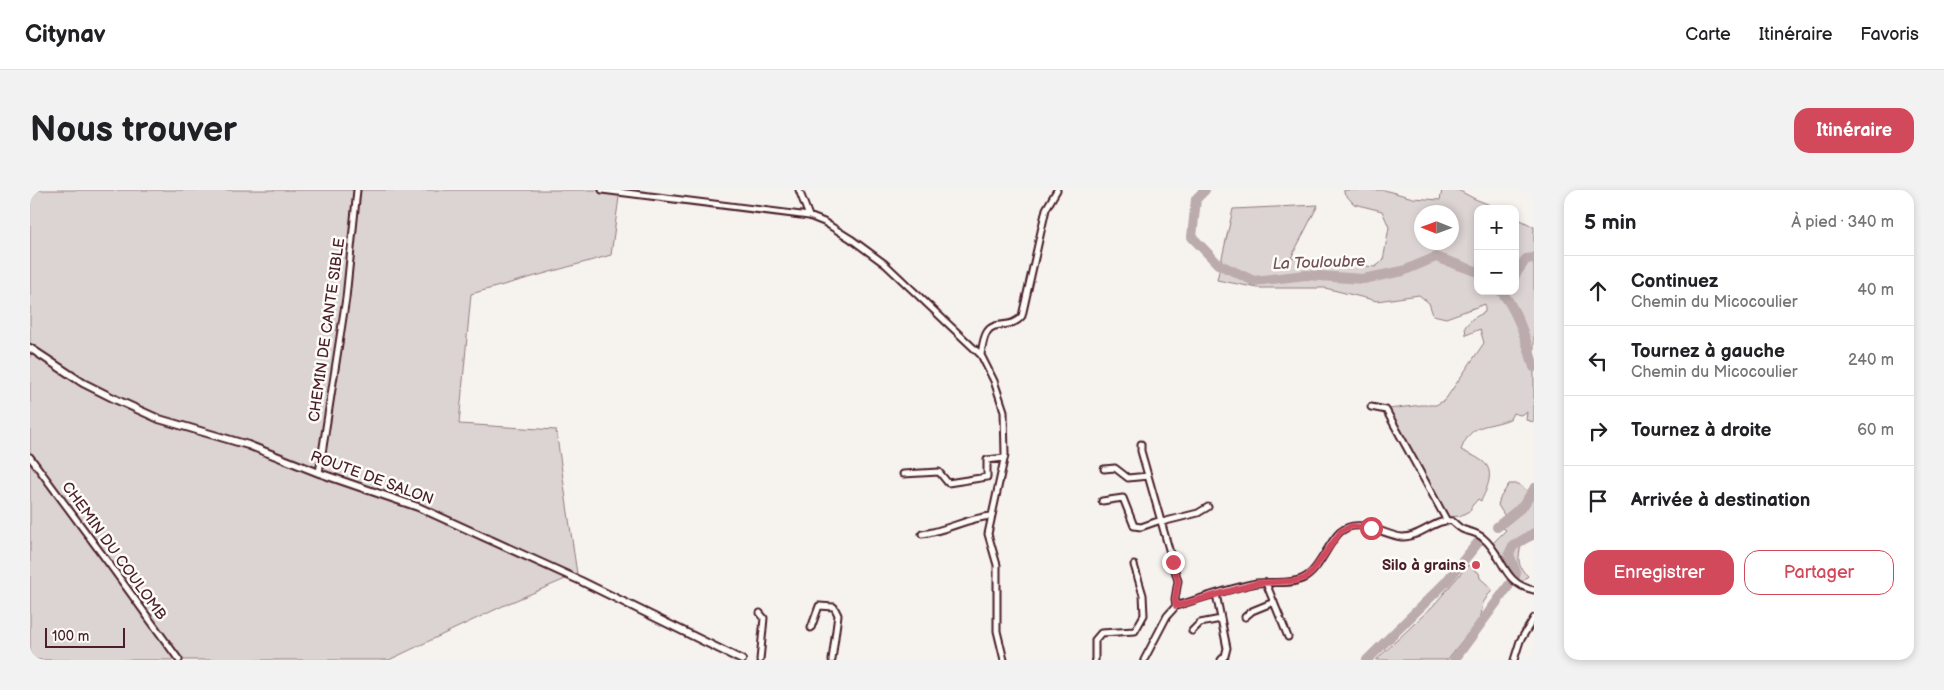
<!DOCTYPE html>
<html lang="fr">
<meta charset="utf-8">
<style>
body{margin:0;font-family:"Balsamiq Sans",sans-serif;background:#f2f2f2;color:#202124}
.controls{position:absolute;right:15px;top:15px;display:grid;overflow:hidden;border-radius:10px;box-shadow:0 2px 8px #0003}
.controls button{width:45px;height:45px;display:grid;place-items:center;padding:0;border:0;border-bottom:1px solid #e0e0e0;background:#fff;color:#202124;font:25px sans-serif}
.compass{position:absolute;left:1384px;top:15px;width:45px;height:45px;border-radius:50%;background:#fff;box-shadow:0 2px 8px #0003;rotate:271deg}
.scale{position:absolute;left:15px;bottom:12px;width:80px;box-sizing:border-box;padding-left:5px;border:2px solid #4a1f2b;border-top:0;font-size:14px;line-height:18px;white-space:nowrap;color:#4a1f2b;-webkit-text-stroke:4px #fdfcf7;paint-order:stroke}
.stop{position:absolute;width:15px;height:15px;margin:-11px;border:4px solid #d1495b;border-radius:50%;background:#fff}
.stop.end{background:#d1495b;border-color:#fff;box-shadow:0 1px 5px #0008}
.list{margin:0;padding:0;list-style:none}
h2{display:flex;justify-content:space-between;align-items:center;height:65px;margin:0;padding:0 20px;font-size:21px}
h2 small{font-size:16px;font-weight:400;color:#757577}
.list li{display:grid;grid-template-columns:32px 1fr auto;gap:15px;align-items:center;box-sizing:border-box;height:70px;padding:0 20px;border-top:1px solid #e0e0e0}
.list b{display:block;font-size:19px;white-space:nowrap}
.list p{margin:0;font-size:16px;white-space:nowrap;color:#757577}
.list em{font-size:16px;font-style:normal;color:#757577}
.actions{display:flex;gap:10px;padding:15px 20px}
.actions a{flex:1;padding:11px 0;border:1px solid #d1495b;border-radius:15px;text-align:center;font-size:18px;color:#d1495b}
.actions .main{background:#d1495b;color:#fff}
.icon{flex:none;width:28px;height:28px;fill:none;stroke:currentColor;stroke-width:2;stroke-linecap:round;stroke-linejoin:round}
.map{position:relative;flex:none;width:1504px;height:470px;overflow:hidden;border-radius:15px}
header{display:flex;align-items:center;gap:30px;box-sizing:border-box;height:70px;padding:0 25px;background:#fff;border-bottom:1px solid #e0e0e0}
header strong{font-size:24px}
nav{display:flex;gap:28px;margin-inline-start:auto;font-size:18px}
.intro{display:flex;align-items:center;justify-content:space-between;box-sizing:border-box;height:120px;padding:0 30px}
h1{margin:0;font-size:35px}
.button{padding:12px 22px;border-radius:15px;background:#d1495b;color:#fff;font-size:18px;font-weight:700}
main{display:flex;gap:30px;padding:0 30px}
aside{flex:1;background:#fff;border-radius:15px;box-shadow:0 2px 8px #0003}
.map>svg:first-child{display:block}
</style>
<header>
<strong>Citynav</strong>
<nav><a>Carte</a><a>Itinéraire</a><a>Favoris</a></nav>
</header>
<div class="intro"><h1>Nous trouver</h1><a class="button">Itinéraire</a></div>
<main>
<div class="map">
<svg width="1504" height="470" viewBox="0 0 1504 470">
<rect width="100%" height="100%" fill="#f6f3ef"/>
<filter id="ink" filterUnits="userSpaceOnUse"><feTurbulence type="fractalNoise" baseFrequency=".02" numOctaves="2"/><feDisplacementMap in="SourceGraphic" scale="10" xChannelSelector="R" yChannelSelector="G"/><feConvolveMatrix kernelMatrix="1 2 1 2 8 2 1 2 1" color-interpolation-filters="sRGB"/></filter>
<g filter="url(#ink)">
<path fill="#dcd4d2" stroke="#937a7e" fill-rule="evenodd" d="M0,0H590L581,65L441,104L429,234L526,240L547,384L477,414L359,470H0Z
M1314,0H1354L1383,8L1410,10L1412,0H1428L1445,9L1470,19H1448V101H1485V27L1504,37V232L1496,230L1497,222L1490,225L1483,223L1480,229C1455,239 1442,231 1431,260C1438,264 1446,266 1452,271C1466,280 1457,299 1451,311L1448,309L1441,317V320L1430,326L1418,327L1359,219L1391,215H1406L1415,210L1454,153L1450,139L1436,145L1435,137L1442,129L1455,122V114L1416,128L1403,125L1399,113L1389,105L1347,111L1295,98H1228L1187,90L1203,19L1288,15L1261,68L1345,77L1353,71L1359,37L1352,21L1324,14L1314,3ZM1392,22H1422V52H1392Z
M1504,293V349L1491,355C1488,368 1487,377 1498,386L1491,393L1482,386L1476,370L1463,353L1476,340L1468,335L1469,332L1476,328L1468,315L1470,308L1479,294H1488L1499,302Z
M1438,375L1449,383L1450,388L1462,399L1453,413L1451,425L1447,432L1417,470H1346L1403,416Z"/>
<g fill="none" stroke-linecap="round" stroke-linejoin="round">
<path stroke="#bbabac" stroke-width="10" d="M1175,0L1166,9L1162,47L1188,74L1224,91L1276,85L1333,89L1373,81L1406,67L1448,82
M1485,85L1496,69L1504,68
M1471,101C1489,123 1496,150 1504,177
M1467,337L1493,316L1504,299
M1337,470L1416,392L1450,350
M1424,470L1485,387L1486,383L1479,364L1483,356L1504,343"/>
<defs>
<path id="minor" d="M572,0L779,26L794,32L821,49L855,74L951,165L964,191L974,221L975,265L958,344L967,375V441L974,470
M769,0L779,26
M951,165C952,158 953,148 957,142C964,130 981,140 992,126L1016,19L1027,0
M1341,217L1356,220L1417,331
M1111,254V261L1148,391L1145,409L1146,416
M0,267L80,375L149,470
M1074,279L1085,278L1098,288L1118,286
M289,283L316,108L327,0
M873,284L909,282L918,293L957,287V270L974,268
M1072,311L1093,308L1104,336L1111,337L1131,330
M1132,332L1168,323L1178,317
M892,344C916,341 937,328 961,326
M1236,393L1258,447
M1186,404L1197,458L1195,466L1191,470
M1215,427L1222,421L1244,412
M781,438L789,416L804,417L808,425L802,470
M1162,441L1170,433L1191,429
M730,470L734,428L730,423
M1065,470V450L1071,443L1105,441L1114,425L1113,405L1104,375
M1114,470L1137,426L1146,416C1173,408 1200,398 1227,393C1242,391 1258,395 1272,389C1289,382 1297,354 1310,342C1328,326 1354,345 1372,347C1389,348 1406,328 1422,331C1426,334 1428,337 1432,339C1439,342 1447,342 1453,348C1474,365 1472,394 1504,400
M1484,470L1490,451L1504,428"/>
<path id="tertiary" d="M0,158L53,193L87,210L129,229L218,255L289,283L388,317L551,391L712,470"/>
</defs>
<use href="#minor" stroke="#4a1f2b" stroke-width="9"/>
<use href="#tertiary" stroke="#4a1f2b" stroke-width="10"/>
<use href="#minor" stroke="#fdfcf7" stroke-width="5"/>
<use href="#tertiary" stroke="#fdfcf7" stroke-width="6"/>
</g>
</g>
<g fill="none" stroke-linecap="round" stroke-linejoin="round" filter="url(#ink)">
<path stroke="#d1495b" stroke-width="6" d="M1143,372L1148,391L1145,409L1146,416L1228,393L1266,391L1275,388L1282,382L1311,341L1322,336L1341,338"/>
</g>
<circle fill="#d1495b" stroke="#fdfcf7" stroke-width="2" cx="1446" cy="375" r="5"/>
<g text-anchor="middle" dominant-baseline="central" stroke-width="5" stroke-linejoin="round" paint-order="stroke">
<g font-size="15" fill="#4a1f2b" stroke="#fdfcf7">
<text transform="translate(297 140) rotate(-82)">CHEMIN DE CANTE SIBLE</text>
<text transform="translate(342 288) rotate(20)">ROUTE DE SALON</text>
<text transform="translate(84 361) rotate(54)">CHEMIN DU COULOMB</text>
</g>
<g font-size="15" font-weight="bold" fill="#4a1f2b" stroke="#fdfcf7" text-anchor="end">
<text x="1436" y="375">Silo à grains</text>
</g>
<g font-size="16" font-style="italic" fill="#725058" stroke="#fdfcf7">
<text transform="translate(1289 73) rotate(-2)">La Touloubre</text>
</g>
</g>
</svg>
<div class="controls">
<button>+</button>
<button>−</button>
</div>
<svg class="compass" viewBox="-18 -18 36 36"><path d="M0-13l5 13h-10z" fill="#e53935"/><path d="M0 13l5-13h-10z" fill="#757577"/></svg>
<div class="scale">100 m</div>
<div class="stop" style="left:1341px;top:338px"></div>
<div class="stop end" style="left:1143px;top:372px"></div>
</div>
<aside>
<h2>5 min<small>À pied · 340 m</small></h2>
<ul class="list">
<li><svg class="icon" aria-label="ahead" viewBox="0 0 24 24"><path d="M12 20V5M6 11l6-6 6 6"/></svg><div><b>Continuez</b><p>Chemin du Micocoulier</p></div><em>40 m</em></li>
<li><svg class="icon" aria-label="left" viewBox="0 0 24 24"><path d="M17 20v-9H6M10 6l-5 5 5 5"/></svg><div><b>Tournez à gauche</b><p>Chemin du Micocoulier</p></div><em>240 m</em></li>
<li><svg class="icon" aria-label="right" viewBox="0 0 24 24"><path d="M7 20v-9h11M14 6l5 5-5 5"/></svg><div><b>Tournez à droite</b></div><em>60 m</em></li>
<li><svg class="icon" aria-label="arrive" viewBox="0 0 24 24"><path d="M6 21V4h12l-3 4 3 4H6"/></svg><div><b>Arrivée à destination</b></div></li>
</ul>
<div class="actions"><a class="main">Enregistrer</a><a>Partager</a></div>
</aside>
</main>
